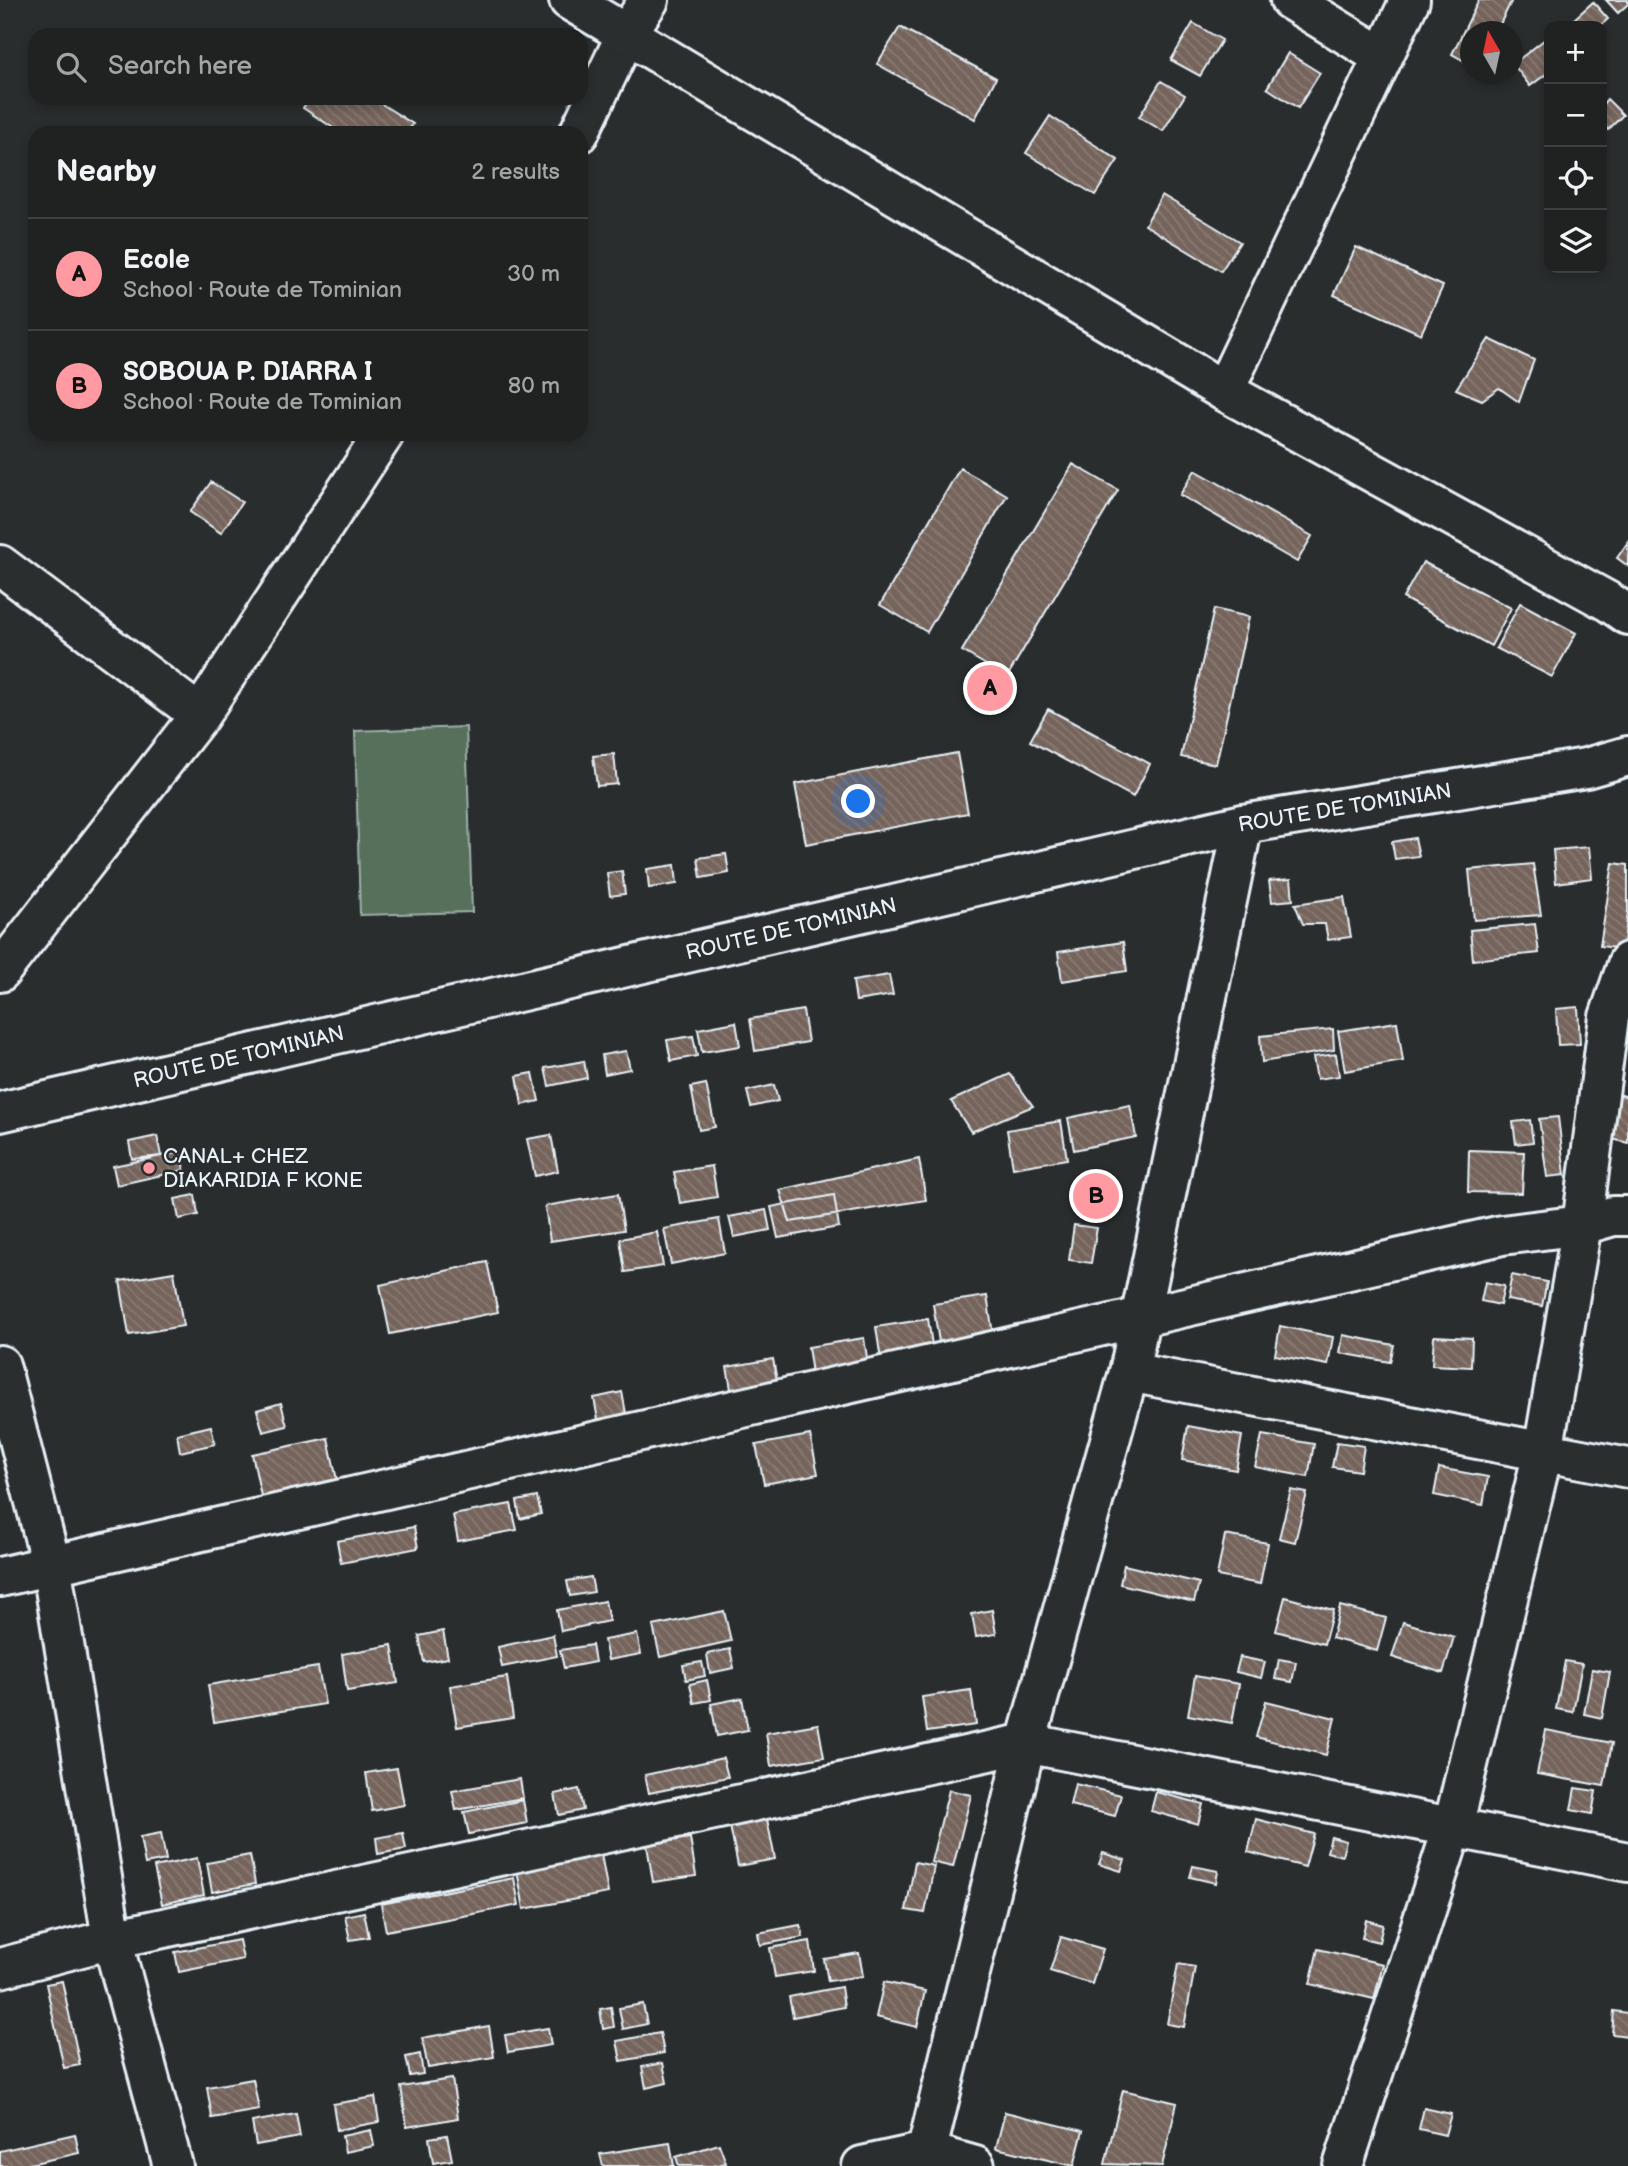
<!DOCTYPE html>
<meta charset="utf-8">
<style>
body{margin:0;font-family:"Balsamiq Sans",sans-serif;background:#2d2f2f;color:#f1f3f6}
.controls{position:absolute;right:21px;top:21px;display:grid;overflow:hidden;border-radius:14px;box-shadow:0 4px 10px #0003}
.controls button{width:63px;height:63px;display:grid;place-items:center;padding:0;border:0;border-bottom:2px solid #3d3f40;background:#202222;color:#f1f3f6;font:35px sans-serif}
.compass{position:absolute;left:1460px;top:21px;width:63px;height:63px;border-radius:50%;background:#202222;box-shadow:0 4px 10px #0003;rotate:351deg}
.you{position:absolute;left:859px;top:802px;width:24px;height:24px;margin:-18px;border:5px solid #fff;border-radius:50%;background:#1a73e8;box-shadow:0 0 0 10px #1a73e833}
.badge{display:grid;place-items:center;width:46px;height:46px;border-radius:50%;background:#ff9aa2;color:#111;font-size:23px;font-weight:700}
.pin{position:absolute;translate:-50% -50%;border:4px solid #fff;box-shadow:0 2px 7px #0006}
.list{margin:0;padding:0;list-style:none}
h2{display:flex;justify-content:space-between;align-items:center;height:91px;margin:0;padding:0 28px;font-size:30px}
h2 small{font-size:23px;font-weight:400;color:#a2a4a5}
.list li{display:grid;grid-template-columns:46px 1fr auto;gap:21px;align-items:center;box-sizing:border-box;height:112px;padding:0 28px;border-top:2px solid #3d3f40}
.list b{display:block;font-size:26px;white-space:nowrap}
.list p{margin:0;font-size:23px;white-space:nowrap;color:#a2a4a5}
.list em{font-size:23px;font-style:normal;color:#a2a4a5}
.icon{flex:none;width:38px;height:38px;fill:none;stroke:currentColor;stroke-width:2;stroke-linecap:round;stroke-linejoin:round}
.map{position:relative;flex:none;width:1628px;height:2166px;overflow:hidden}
.search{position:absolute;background:#202222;box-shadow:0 4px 10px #0003;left:28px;top:28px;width:560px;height:77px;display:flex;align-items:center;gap:18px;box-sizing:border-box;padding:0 24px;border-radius:21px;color:#a2a4a5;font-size:26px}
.panel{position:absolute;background:#202222;box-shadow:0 4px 10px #0003;left:28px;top:126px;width:560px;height:315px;border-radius:21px}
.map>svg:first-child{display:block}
</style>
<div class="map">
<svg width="1628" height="2166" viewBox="0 0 1628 2166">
<defs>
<pattern id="building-back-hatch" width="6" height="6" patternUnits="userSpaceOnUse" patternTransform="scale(1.75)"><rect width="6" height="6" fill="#74645b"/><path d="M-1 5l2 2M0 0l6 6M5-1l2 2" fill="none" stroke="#887b73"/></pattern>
</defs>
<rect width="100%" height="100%" fill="#2a2d2e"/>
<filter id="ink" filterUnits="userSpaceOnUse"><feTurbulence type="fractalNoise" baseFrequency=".0143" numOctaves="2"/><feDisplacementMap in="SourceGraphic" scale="14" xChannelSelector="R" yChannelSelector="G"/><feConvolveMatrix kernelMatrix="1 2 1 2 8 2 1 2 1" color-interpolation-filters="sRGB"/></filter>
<g filter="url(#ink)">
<path fill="#566f5c" stroke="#9fb0aa" stroke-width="2" d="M466,727L472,912L360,915L355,731Z"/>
<path fill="url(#building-back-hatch)" stroke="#e8f1f8" stroke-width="2" d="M1479,0H1512L1496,32H1470V64L1452,54Z
M1606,0H1628V4L1618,13Z
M1593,2L1608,19L1600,26H1579L1573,20Z
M1193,23L1222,40L1200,76L1171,60Z
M900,27L996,78L975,119L877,64Z
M1549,36V72L1530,86L1513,64Z
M1288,53L1320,73L1298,108L1267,88Z
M1161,81L1185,95L1163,131L1139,117Z
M309,98H372L413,124L407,133H341L303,108Z
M1607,99L1623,115L1608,130L1602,124V105Z
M1050,116L1118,160L1095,195L1026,153Z
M1162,195L1240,242L1221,271L1145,225Z
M1356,247L1443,286L1421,334L1334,295Z
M1489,339L1534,360L1519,402L1499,388L1482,400L1456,389Z
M1073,464L1118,490L1007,677L962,651Z
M960,468L1007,495L927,632L880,605Z
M1195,470L1312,536L1297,562L1180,495Z
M211,482L242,502L221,533L190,512Z
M1628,542V566L1617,558Z
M1423,562L1511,608L1491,646L1403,598Z
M1520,603L1576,633L1552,677L1496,648Z
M1214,609L1249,617L1216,764L1181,757Z
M1048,709L1150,764L1133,797L1030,741Z
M957,753L968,813L806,844L795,784Z
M614,754L617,784L597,786L593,756Z
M1415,838L1419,856L1395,859L1392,842Z
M1589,847L1592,878L1556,883L1553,850Z
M726,854L729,873L701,878L698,858Z
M1613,863L1628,865V912L1623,949L1600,946Z
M1533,864L1541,915L1474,920L1469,870Z
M675,865L677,884L649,888L647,869Z
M622,871L625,894L610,896L607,873Z
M1291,879L1293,900L1272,902L1269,881Z
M1344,897L1351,937L1328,940L1325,924H1303L1295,904Z
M1535,924L1539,953L1473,960L1470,930Z
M1123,942L1127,971L1062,981L1058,952Z
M889,975L893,995L856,1001L853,981Z
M1578,1007L1580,1044L1558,1045L1556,1009Z
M803,1010L808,1042L755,1051L750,1019Z
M736,1022L740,1046L702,1052L698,1029Z
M1397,1022L1403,1061L1345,1071L1338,1031Z
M1333,1029L1334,1050L1262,1062L1260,1036Z
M693,1036L697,1056L671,1061L667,1040Z
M626,1051L630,1069L605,1074L602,1055Z
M1336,1054L1339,1076L1317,1079L1313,1057Z
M584,1061L587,1078L549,1086L545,1068Z
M533,1073L539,1101L522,1105L517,1076Z
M1010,1074L1033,1106L971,1132L951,1101Z
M706,1084L715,1127L699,1130L691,1087Z
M774,1085L778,1101L751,1107L747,1091Z
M1615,1093L1628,1097V1143L1604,1137Z
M1130,1105L1136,1137L1074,1150L1068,1118Z
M1558,1117L1565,1175L1547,1177L1539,1119Z
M1530,1120L1533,1142L1516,1144L1513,1122Z
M1061,1121L1067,1159L1013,1168L1007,1130Z
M551,1135L558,1171L535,1176L527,1139Z
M157,1136L161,1156L132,1159L129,1142Z
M1469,1150L1524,1152L1522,1193L1468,1192Z
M181,1152L184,1170L117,1185L113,1166Z
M919,1159L926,1200L790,1222L780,1190Z
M712,1166L717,1197L680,1203L674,1172Z
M618,1194L624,1230L550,1241L545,1206Z
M195,1195L198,1215L179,1219L175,1199Z
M834,1195L839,1227L778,1238L771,1207Z
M766,1210L770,1230L734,1237L729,1217Z
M719,1219L725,1253L671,1264L664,1229Z
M1074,1225L1097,1228L1091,1263L1069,1260Z
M657,1232L663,1266L625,1272L620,1239Z
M487,1262L498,1312L390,1334L380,1285Z
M174,1272L183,1326L129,1335L120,1281Z
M1512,1275L1547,1282L1542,1306L1507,1300Z
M1485,1282L1504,1286L1500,1305L1481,1301Z
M987,1296L993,1334L939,1342L933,1304Z
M928,1319L934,1358L882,1367L876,1327Z
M1280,1326L1333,1337L1328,1365L1275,1355Z
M1343,1335L1394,1345L1390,1362L1340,1353Z
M1434,1336L1472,1338L1471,1367L1432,1365Z
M864,1338L869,1371L813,1380L808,1347Z
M773,1359L779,1392L733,1400L727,1367Z
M622,1392L628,1424L600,1430L594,1398Z
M281,1403L287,1426L263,1432L257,1410Z
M211,1426L215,1444L180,1452L177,1434Z
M1188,1426L1242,1436L1236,1470L1182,1460Z
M810,1435L818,1474L764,1484L756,1445Z
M1262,1435L1314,1444L1308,1477L1255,1467Z
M328,1438L337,1480L261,1496L252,1454Z
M1337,1442L1364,1446L1360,1471L1332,1467Z
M1439,1468L1488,1477L1483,1505L1434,1495Z
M1291,1490L1307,1493L1295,1542L1279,1538Z
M537,1497L541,1514L520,1519L517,1501Z
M511,1504L517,1530L458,1541L453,1515Z
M414,1527L418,1548L341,1563L337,1541Z
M1225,1535L1268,1543L1260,1584L1217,1576Z
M1124,1565L1199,1583L1194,1602L1120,1584Z
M591,1577L594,1592L570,1596L567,1581Z
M1285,1597L1333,1610L1324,1644L1276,1631Z
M605,1601L609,1621L561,1631L557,1610Z
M1340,1606L1386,1618L1377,1651L1332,1638Z
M992,1610L996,1634L976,1637L972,1614Z
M724,1611L731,1641L660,1657L653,1626Z
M1403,1622L1454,1637L1443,1673L1392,1657Z
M443,1631L448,1658L424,1662L419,1636Z
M637,1634L641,1654L608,1660L604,1640Z
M553,1635L557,1656L502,1667L498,1647Z
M392,1645L398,1683L347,1691L342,1654Z
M592,1645L595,1662L564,1668L560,1650Z
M730,1649L734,1668L710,1673L707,1654Z
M1240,1657L1265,1662L1261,1678L1236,1672Z
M1279,1659L1296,1662L1292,1682L1275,1679Z
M1565,1661L1582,1664L1573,1712L1556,1709Z
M702,1662L705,1676L686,1680L683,1665Z
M318,1667L325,1704L214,1722L208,1685Z
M1592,1669L1610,1672L1602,1718L1584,1714Z
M1195,1676L1239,1684L1232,1723L1188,1715Z
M507,1677L513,1718L457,1727L450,1686Z
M707,1680L711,1700L694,1703L690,1684Z
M971,1690L976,1725L927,1732L922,1697Z
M742,1698L748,1730L717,1736L711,1704Z
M1266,1701L1335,1718L1326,1755L1256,1737Z
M818,1724L824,1757L771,1766L766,1733Z
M1546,1730L1612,1743L1604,1786L1537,1774Z
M723,1758L728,1777L649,1793L645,1775Z
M397,1768L404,1805L372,1811L366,1773Z
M520,1779L523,1798L456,1810L452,1791Z
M1075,1784L1121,1795L1115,1816L1070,1805Z
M1575,1788L1596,1791L1592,1814L1571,1810Z
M579,1789L583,1810L559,1815L555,1794Z
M949,1790L971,1795L953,1867L931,1862Z
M1156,1792L1203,1804L1198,1824L1151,1811Z
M523,1800L527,1823L469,1834L464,1812Z
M767,1819L775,1859L738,1866L730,1826Z
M1256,1819L1314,1834L1305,1867L1248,1852Z
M161,1833L166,1860L145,1864L140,1837Z
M403,1833L406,1849L378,1854L376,1838Z
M1331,1837L1346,1841L1342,1856L1327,1852Z
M690,1838L696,1876L653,1882L647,1845Z
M1103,1853L1125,1860L1121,1871L1099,1864Z
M601,1854L608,1893L524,1909L517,1870Z
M250,1855L255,1884L212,1892L207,1863Z
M197,1858L204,1895L162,1904L154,1867Z
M915,1862L934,1866L925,1913L906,1910Z
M1193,1866L1218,1871L1216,1883L1190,1877Z
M514,1878L519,1905L386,1931L381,1904Z
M364,1912L369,1937L350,1940L345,1916Z
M1366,1920L1383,1925L1379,1942L1362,1938Z
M800,1925L803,1937L760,1945L758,1933Z
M1061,1937L1103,1949L1092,1984L1050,1971Z
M239,1940L243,1959L179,1972L175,1952Z
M810,1941L814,1971L775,1977L770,1948Z
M1318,1949L1383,1964L1374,1999L1310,1984Z
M859,1953L863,1976L828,1981L824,1959Z
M1178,1964L1195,1967L1184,2027L1167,2024Z
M62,1981L80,2065L64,2068L46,1984Z
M884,1982L925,1991L917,2027L876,2017Z
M841,1987L844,2007L793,2017L789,1997Z
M643,2004L647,2024L623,2029L619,2008Z
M611,2007L614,2027L603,2029L600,2009Z
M1614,2011L1628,2013V2036L1612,2034Z
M489,2026L494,2057L428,2068L422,2038Z
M548,2028L551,2045L508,2052L505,2035Z
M660,2033L664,2053L621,2061L617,2041Z
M420,2054L423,2074L410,2076L406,2057Z
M663,2063L667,2083L646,2088L642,2067Z
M253,2079L259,2110L212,2118L207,2087Z
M452,2079L458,2118L407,2127L401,2087Z
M1123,2090L1177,2103L1162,2166L1105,2164Z
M375,2097L379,2122L337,2130L333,2104Z
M1424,2108L1451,2114L1445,2135L1419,2129Z
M1005,2112L1083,2131L1074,2166L996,2148Z
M296,2114L300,2137L256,2145L252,2122Z
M371,2130L374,2146L345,2152L342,2136Z
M75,2134L79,2153L21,2166H0V2151Z
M447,2135L452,2160L433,2163L429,2138Z
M670,2143L674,2166H603L600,2154Z
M719,2144L726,2163L714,2166H679L676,2157Z"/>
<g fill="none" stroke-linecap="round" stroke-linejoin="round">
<defs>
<path id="street" d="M1290,0L1383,57
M579,133L626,35L649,0
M1224,391L1410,0
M0,565L200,715
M0,972L200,715L384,434
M0,1365L51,1564L112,1939L173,2166
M1129,1372L1628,1468
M0,1577L1502,1235L1582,1225L1613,1216H1628
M0,1968L112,1939L1026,1743L1628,1862
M862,2166L926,2152L975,2166
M923,2166L1026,1743L1129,1372L1243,824
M1343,2166L1453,1827L1543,1452L1582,1225L1609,1017L1628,962"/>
<path id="secondary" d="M569,0L1224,391L1609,602L1628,615"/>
<g id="primary">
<path id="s1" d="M0,1112L1243,824L1586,768L1628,756"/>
</g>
</defs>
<use href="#street" stroke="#e8f1f8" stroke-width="44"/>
<use href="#secondary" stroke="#e8f1f8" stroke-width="44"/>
<use href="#primary" stroke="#e8f1f8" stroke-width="44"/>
<use href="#street" stroke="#2a2d2e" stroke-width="38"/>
<use href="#secondary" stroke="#2a2d2e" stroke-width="38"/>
<use href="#primary" stroke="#2a2d2e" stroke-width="38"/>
</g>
</g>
<circle fill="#ff9aa2" stroke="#2a2d2e" stroke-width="2.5" cx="149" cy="1168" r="7"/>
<g text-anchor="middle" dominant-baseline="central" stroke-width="5" stroke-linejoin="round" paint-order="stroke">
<g font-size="21" fill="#e8f1f8" stroke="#2a2d2e">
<text stroke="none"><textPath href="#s1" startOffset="1379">ROUTE DE TOMINIAN</textPath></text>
<text stroke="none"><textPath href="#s1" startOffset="812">ROUTE DE TOMINIAN</textPath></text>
<text stroke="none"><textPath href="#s1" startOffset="245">ROUTE DE TOMINIAN</textPath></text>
</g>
<g font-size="21" fill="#e8f1f8" stroke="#2a2d2e" text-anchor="start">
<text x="163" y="1156">CANAL+ CHEZ<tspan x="163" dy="24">DIAKARIDIA F KONE</tspan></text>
</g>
</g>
</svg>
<div class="controls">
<button>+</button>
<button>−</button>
<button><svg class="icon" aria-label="locate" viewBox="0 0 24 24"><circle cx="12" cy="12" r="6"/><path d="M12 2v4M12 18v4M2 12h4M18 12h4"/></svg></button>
<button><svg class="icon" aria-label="layers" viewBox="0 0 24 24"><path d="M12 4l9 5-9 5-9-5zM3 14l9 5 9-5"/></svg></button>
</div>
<svg class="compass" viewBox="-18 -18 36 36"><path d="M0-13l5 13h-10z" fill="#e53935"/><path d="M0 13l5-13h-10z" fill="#a2a4a5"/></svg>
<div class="you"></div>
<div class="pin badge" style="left:990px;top:688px">A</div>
<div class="pin badge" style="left:1096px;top:1196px">B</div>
<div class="search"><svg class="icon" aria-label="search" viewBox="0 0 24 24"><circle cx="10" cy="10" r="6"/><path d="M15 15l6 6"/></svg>Search here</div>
<section class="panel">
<h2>Nearby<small>2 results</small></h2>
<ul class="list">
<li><span class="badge">A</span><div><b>Ecole</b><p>School · Route de Tominian</p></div><em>30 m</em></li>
<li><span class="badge">B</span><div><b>SOBOUA P. DIARRA I</b><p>School · Route de Tominian</p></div><em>80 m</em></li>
</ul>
</section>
</div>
